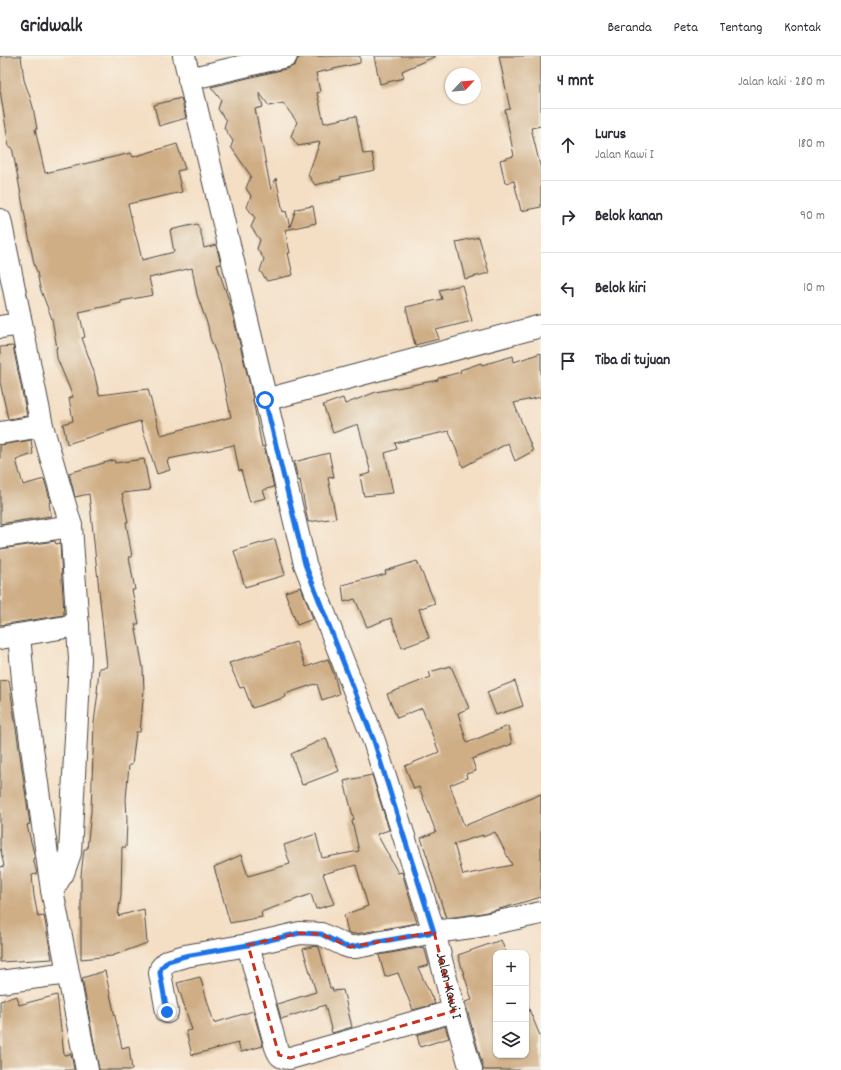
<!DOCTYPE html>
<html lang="id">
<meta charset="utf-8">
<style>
body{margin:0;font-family:Dekko,sans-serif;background:#f2f2f3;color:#2b2b33}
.controls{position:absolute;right:12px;bottom:12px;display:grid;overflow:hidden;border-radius:8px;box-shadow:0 1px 3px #0004}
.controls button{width:36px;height:36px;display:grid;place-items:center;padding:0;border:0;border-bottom:1px solid #e1e1e2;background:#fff;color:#2b2b33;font:20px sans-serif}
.compass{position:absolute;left:445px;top:12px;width:36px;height:36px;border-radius:50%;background:#fff;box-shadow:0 1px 3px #0004;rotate:64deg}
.stop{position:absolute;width:12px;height:12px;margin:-9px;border:3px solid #1a73e8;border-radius:50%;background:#fff}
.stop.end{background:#1a73e8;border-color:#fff;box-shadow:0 1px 4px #0008}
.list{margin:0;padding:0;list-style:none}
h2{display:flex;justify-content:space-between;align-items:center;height:52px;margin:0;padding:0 16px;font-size:17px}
h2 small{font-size:13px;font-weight:400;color:#7c7c81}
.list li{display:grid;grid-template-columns:26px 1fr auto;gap:12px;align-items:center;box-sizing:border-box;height:72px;padding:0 16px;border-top:1px solid #e1e1e2}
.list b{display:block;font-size:15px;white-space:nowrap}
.list p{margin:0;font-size:13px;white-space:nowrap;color:#7c7c81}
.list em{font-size:13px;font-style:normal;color:#7c7c81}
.icon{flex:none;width:22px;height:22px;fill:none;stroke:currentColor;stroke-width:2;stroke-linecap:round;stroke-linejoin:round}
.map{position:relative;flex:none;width:541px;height:1014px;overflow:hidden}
header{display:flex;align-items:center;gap:24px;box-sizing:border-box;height:56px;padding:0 20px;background:#fff;border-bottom:1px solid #e1e1e2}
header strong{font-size:19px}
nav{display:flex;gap:22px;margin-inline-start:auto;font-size:14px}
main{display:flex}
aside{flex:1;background:#fff}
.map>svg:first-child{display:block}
</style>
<header>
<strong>Gridwalk</strong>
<nav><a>Beranda</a><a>Peta</a><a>Tentang</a><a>Kontak</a></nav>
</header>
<main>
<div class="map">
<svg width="541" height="1014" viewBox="0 0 541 1014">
<rect width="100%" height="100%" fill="#f7f3e8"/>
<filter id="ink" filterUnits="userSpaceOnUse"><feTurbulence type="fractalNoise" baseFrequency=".025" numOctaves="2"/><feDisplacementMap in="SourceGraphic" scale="8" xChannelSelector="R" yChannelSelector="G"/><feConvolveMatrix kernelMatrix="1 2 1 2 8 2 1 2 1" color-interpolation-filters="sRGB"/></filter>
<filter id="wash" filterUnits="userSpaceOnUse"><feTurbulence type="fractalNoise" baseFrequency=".012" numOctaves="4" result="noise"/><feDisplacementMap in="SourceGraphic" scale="16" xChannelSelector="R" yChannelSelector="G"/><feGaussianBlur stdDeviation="0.9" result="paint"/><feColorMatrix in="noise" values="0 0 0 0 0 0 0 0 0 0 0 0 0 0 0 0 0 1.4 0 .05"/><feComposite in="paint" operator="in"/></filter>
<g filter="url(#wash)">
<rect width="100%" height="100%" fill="#f4dec4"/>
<g id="blocks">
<path fill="#cfae86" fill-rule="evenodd" d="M0,0H21L24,24L30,41L33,51L37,73H35L45,117L131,97L133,101L177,88L185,113L177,115L182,136L128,148L134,174L138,187L142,204L174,196L170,174L197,168L201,177L204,192L216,189L221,208L217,209L230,248L251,334L262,391L264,390L274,431L263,434L266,442L250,446L241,414L239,415L234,389L169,403V404L167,405L170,414L157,418L140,365L67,388L63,368L73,365L69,342L73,341L57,302L56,292H57L52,263L40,232L37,216L34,208L12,91H9L0,34ZM192,212L197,239L208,270L210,282L220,308L231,361L202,369L201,368L161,379L160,378L148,333L99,339L94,316L82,282L85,281L79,256L121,247V245L153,239L149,222Z
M305,0H360V7L316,17L320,36L317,37L324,67L356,60L363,98L372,97L375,114L340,121L341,123L315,129L308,119L320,86L298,90L291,80L297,66L283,47L269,50L259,36L263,51L255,53L271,134L276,122L283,156L286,155L290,171L296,153L313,150L316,167L285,174L290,197H288L293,219L267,225L260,215L264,203L257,193L260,184L251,171L255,162L247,151L251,140L246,132L251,120L231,91L233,85L224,72L226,65L218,53L221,44L211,31L289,12L295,9L298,2Z
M374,0H436L402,15L404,22L380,28Z
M499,0H541V70L531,72L541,114V151L521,155L514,125L505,127L500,104L514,100L505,54L510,53Z
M181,42L186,62L159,70L154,49Z
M479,181L489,217L465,223L456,186Z
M462,229L472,265L436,274L439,283L415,289L406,251L442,243L439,234Z
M13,290L27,360L8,363L0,326V291Z
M541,297V341L514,347L533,395L515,405L508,387L463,411L449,375L395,387L397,393L385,397L393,437L364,440L360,420L371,417L358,368L333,377L323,349L343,342L345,348L376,336L438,324V322L461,316L460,314L481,307L482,309L513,300L514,306Z
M31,384L33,398L16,404L23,429L44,423L51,446H49L51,460L0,468V389Z
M329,397L334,421L328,422L336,462L308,466L300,424L298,425L294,406Z
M144,403L150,434L122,437L128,466H126L132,501H129L135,534H132L139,568H135L143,612L144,634L140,676H136L132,709H129L126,743L127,765L126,791H122L121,839L118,860L144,853L147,887L112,900L81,903V820L84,793H87L91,756L94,667L98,636L97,637L99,612L107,611L89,438L75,441L69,417L114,404L115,407Z
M275,483L285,519L245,531L234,495Z
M55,485L56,488L60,487L64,559L0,569V493Z
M417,505L435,547L419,553L429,582L402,592L391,562L367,571L355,543L344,546L342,529L386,518L385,515Z
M301,531L313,563L297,569L285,536Z
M296,586L306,611L328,603L335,622L339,638L322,644L317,628L315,629V628L285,638L286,641L252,652L244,631L240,632L229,607Z
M451,610L469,652L458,657L467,687L508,670L512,688L472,703L476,715L466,718L467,722L450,729L464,770L541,738V841L496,854L477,858L446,862L429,809H430L421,782L436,776L419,731L414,733L405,710L439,696L422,652L397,662L387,638L431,621L429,616ZM495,776L512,809L463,819L454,788L483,779V781Z
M9,624L30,768L27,769L35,802H33L37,818L32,819L34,840L38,861L44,860L52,903L0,906V811L4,810L0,791V625Z
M515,625L523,650L496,659L487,636Z
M326,682L339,715L302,729L291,698Z
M372,719L389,774L377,778L398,817L402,816L417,867L355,878L348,877L344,859L368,850L356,809L323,818L334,848L316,853L311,838L261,856L262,861L230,867L214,811L241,799L248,820L290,808L284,789L316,778L322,802L359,795L352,765L354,764L344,725Z
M501,884L506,897H496V999H526V946L541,982V1014H483V1011L465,946L472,944L458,899Z
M315,890L319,891L330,932H332L333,935L343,934L352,971L332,977L325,949L281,963L277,948L316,936L303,893Z
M424,891L429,909L418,912L435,948L413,954L398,917L385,921L379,899Z
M105,915L122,992L129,990L132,1014H99L82,922Z
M200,921L214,967L253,955L263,990L241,996L238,987L192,999L186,975L192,974L177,927Z
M57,939L64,999L71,998L74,1014H0V945L17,940L19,949Z
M445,970L449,982L420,991L417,979Z"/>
</g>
</g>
<g filter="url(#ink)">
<use href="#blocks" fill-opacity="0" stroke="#494642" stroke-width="1"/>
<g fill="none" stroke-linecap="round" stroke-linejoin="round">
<defs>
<g id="minor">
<path id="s1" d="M184,0L305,508L374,685L434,876L454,955L471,1014"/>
<path d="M189,23L286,0"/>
<path d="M0,164L42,370L71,470L80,603L70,797L63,817L52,834"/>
<path d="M0,271L21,268"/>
<path d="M265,344L541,270"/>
<path d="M0,377L42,370"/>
<path d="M0,481L71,470"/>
<path d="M19,579L24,635L52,834L87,1014"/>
<path d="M0,582L78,569"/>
<path d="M248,889L276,991C279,999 280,1002 290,1002L454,955"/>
<path d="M0,926L68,917"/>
<path d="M167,956L160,917L161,912L168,905L185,900L248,889L300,877L321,878L344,889L350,891H356L434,876L479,870L541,857"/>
</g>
</defs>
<use href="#minor" stroke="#494642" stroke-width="24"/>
<use href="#minor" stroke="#fff" stroke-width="22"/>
</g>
</g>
<g fill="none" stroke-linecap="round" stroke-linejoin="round" filter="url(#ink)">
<path stroke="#1a73e8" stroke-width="5" d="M167,956L160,917L161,912L168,905L185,900L248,889L300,877L321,878L344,890L350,891L434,876L374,685L305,508L265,344"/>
</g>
<path fill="none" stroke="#c8321e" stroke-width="3" stroke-dasharray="8 5" stroke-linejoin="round" d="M434,876L454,955L290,1002L279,999L248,889L300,877L321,878L350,891Z"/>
<g text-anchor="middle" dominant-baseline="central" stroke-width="3" stroke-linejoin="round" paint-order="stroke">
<g font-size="15" fill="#2b2b2b" stroke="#f7f3e8">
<text stroke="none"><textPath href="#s1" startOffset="968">Jalan Kawi I</textPath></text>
</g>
</g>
</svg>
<div class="controls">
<button>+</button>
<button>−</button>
<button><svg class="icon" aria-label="layers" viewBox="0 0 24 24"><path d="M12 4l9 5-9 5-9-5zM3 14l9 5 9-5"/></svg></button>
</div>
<svg class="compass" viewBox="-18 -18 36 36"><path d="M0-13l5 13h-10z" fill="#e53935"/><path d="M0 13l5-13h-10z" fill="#7c7c81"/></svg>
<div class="stop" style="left:265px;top:344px"></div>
<div class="stop end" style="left:167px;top:956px"></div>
</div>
<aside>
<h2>4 mnt<small>Jalan kaki · 280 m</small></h2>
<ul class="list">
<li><svg class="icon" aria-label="ahead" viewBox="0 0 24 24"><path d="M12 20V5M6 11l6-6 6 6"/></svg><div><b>Lurus</b><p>Jalan Kawi I</p></div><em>180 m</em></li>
<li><svg class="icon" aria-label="right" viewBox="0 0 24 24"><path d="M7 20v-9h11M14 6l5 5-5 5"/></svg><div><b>Belok kanan</b></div><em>90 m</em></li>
<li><svg class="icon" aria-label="left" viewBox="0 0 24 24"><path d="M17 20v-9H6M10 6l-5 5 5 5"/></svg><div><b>Belok kiri</b></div><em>10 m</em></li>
<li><svg class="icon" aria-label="arrive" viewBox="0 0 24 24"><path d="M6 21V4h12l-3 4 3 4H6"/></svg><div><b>Tiba di tujuan</b></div></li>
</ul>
</aside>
</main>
